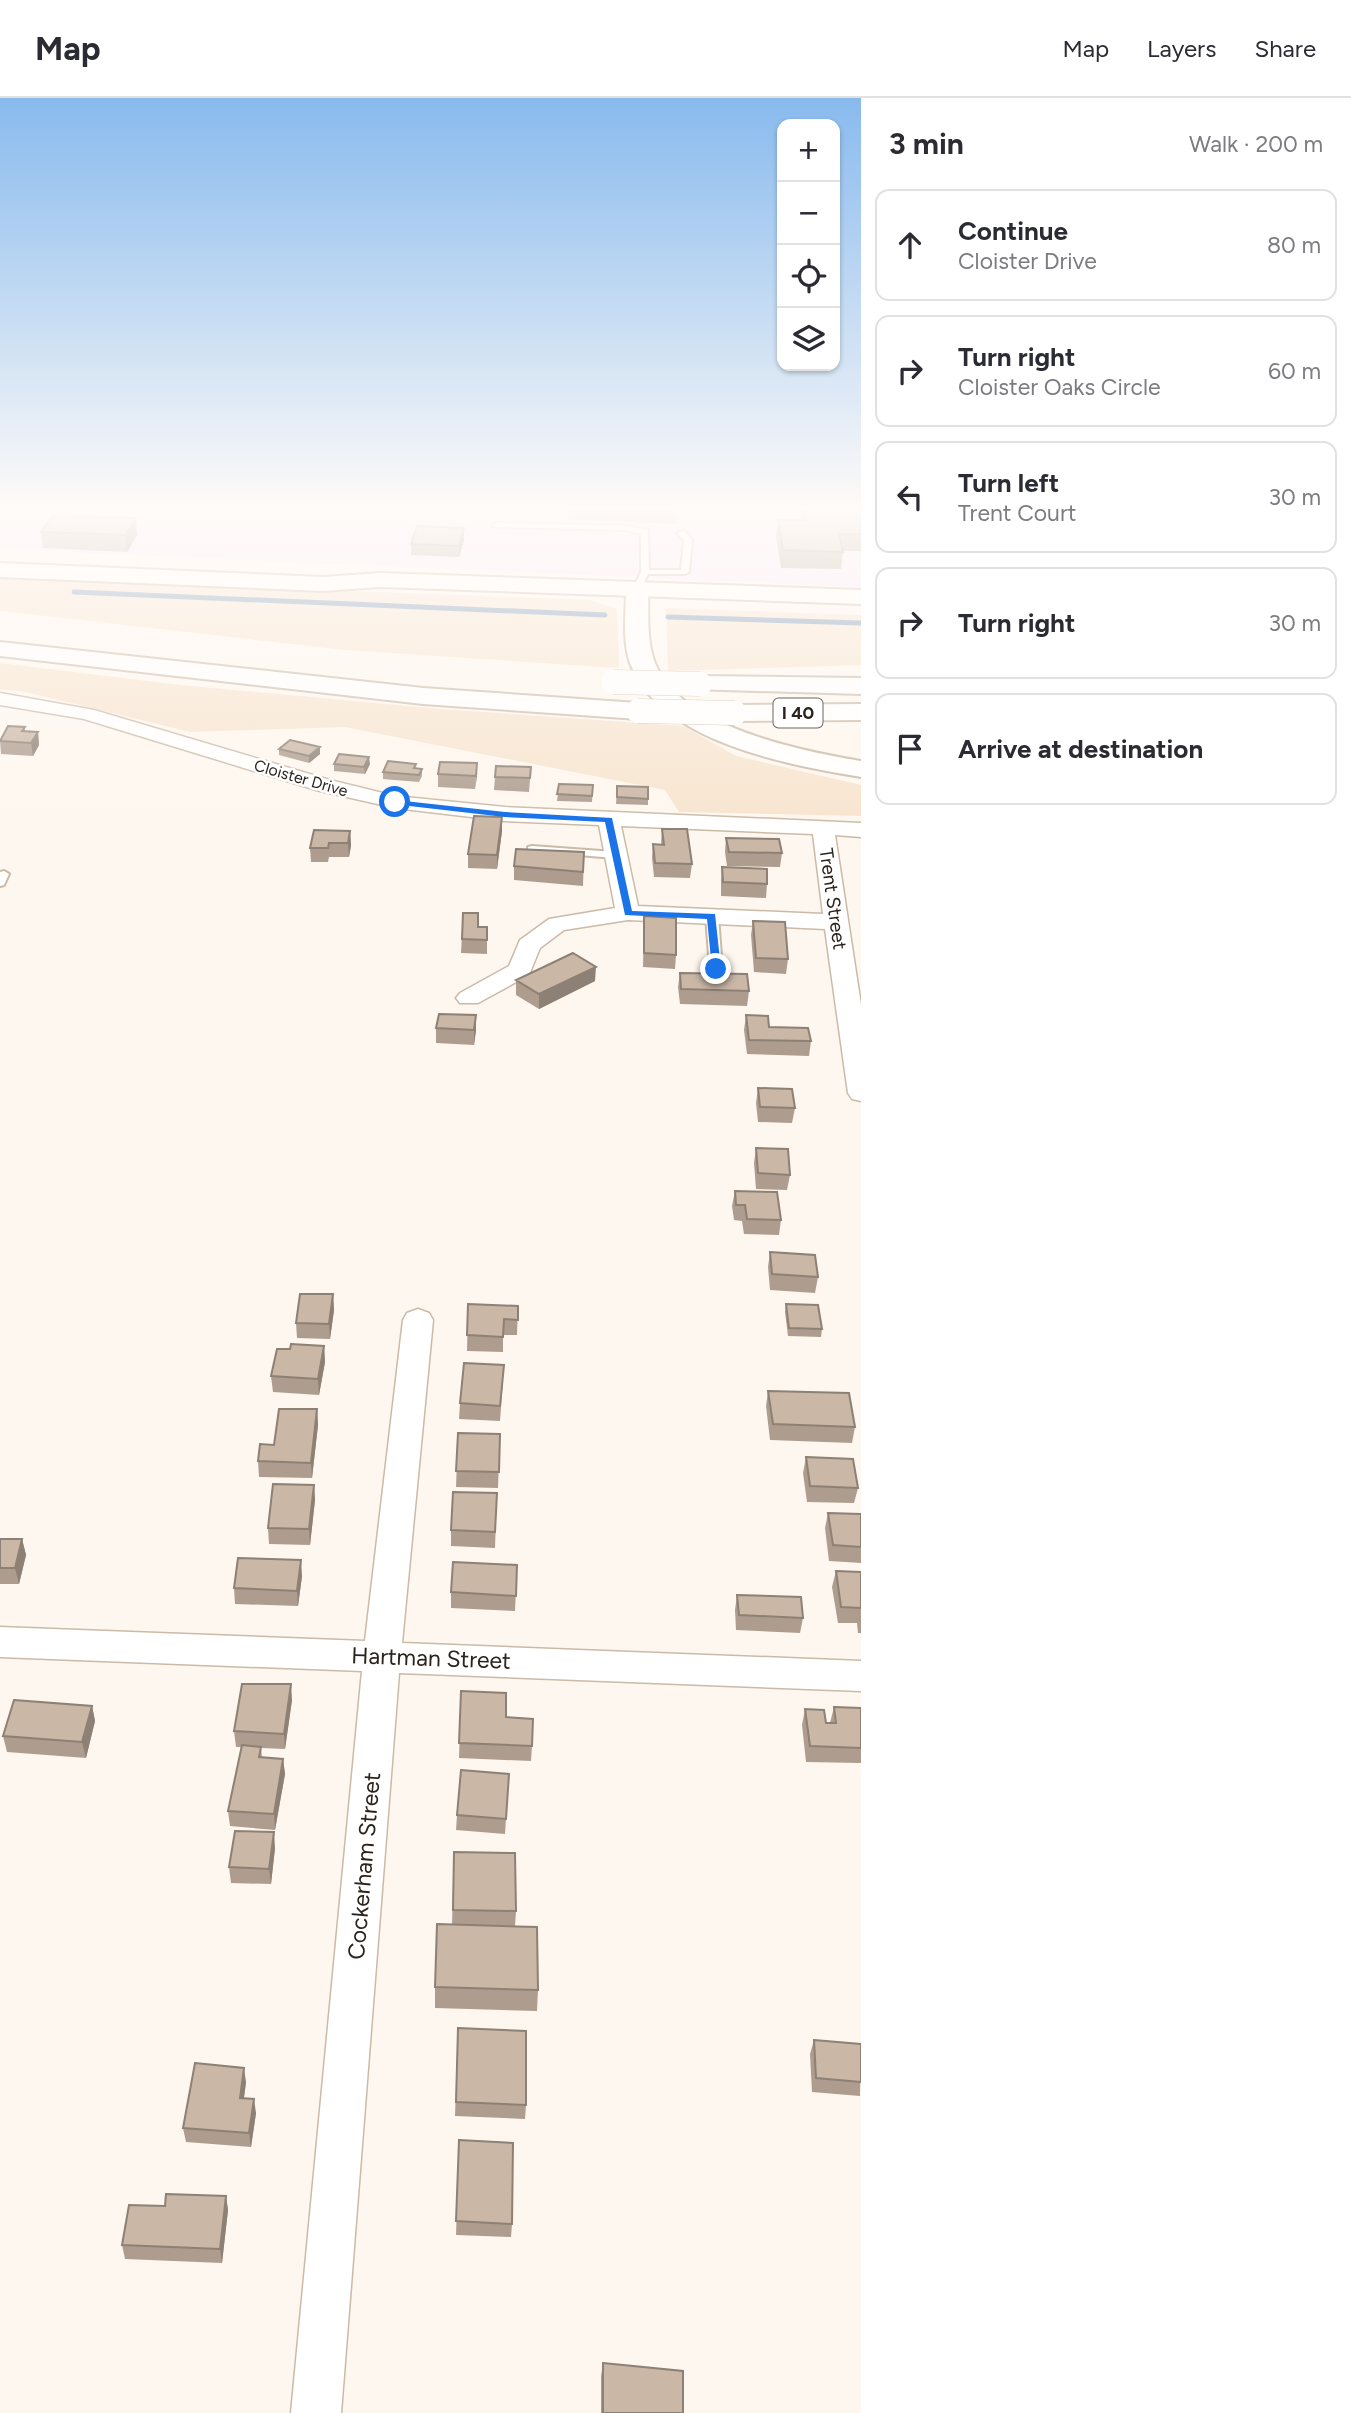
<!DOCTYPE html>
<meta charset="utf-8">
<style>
body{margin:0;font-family:Figtree,sans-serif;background:#f7f7f7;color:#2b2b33}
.controls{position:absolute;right:21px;top:21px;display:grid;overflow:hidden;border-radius:14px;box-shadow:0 2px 5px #0004}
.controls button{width:63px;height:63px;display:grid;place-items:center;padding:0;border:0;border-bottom:2px solid #e1e1e2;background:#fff;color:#2b2b33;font:35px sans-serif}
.stop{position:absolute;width:21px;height:21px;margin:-16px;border:5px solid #1a73e8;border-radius:50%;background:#fff}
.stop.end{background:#1a73e8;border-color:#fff;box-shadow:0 2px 7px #0008}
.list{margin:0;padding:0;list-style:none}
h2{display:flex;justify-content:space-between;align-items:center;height:91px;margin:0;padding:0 28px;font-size:30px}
h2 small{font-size:23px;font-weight:400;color:#7c7c81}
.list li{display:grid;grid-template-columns:46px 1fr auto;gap:21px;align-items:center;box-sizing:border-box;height:112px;margin:0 14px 14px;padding:0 14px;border:2px solid #e1e1e2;border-radius:14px}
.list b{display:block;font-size:26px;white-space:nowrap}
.list p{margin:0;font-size:23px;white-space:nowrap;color:#7c7c81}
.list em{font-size:23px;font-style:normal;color:#7c7c81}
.icon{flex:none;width:38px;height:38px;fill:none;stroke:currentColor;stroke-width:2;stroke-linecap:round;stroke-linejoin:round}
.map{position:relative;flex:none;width:861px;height:2315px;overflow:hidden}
header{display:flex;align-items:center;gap:42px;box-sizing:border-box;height:98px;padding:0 35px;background:#fff;border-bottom:2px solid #e1e1e2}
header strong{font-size:33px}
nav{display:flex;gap:38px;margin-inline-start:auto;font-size:24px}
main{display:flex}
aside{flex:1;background:#fff}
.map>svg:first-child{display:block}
</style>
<header>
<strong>Map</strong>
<nav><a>Map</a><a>Layers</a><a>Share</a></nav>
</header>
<main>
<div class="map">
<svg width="861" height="2315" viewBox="0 0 861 2315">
<rect width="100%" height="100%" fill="#fef7ef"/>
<path fill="#f6e9fd" d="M0,410H861V489L0,451Z"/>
<path fill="#f7e4ce" d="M0,479L589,502L617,511L619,570L346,552L0,513Z
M666,510L861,517V567L668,573Z
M0,565L180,587L441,611L683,628L736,658L861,687V718L679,714L665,692L345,629L190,634L26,594L0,591Z"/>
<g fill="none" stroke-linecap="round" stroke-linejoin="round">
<path stroke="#7894b5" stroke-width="5" d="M74,494L605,517
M668,519L861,525"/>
<defs>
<path id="service" d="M497,425L626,428L648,432L649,472H681L684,442L677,435L684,433L692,441L689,474L685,476H648L640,493H634L633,491L641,474V436L626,432L494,429L493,427Z
M532,748L615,754L620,757L615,760L528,753V749Z
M4,773L9,776L4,787L0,788V774Z
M712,815L718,818L722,871L716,874L710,871L706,818Z"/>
<path id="minor" d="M0,595L94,612L330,682L395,698L505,709L861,725V739L835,737L861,907V1003L852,1001L848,995L825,831L628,822L564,832L540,850L529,877L478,905H460L456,900L460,895L509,868L520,842L549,821L615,810L599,727L505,723L395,710L316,692L84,621L0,607ZM621,728L813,736L823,816L638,808Z
M418,1211L429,1215L433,1222L402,1545L861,1563V1593L399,1575L341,2315H291L362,1573L0,1559V1529L365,1543L403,1222L407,1215Z"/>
<path id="primary" d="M0,465L323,479L380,475L861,492V506L380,489L323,493L0,479Z"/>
<path id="motorway" d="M637,484L648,491C649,515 646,542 655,565C679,629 802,653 861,663V679C789,667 659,644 630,565C622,542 626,515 626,491Z
M0,544L423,590L638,605L647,608L651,613L647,618L638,621L423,606L0,558Z
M700,578L861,580V596L691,591L687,586L691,581Z
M861,606V622L735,623L726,620L722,615L726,610L735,607Z"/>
</defs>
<use href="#service" stroke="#cbbaa7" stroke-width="4"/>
<use href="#minor" stroke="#cbbaa7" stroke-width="3"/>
<use href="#primary" stroke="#cbbaa7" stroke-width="4"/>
<use href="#motorway" stroke="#cbbaa7" stroke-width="4"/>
<use href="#service" fill="#fff" fill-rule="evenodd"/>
<use href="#minor" fill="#fff" fill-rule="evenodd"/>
<use href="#primary" fill="#fff" fill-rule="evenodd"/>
<use href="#motorway" fill="#fff" fill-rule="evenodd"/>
<defs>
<path id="motorway-bridge" d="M613,584L700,586
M638,613L735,615"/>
</defs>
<use href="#motorway-bridge" stroke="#cbbaa7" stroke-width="25" stroke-linecap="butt"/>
<use href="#motorway-bridge" stroke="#fff" stroke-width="24"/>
</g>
<path fill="#ae9d8f" d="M569,410H677L676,426L568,421Z
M799,410H861V453H843L841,471L781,470L776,438L778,422H801Z
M41,434L137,437L127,454L43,450Z
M464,442L459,459L411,457V446Z
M25,629V634H38L39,647L33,658L1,656L0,642Z
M279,651L320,656L309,665L279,657Z
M477,665L475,691L438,689V676Z
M334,666H370L365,676L334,673Z
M531,669L529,694L494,692L495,679Z
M416,671H422V678L419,684L383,681V674Z
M559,686L593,687L592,704L557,703Z
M617,688L648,701V707L616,706Z
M662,731L692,766L690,780L654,779L652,760L653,746H661Z
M350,733L351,747L349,759H329L328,764H311L310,750Z
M502,733L497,771L468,770V756Z
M726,740L782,755L780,769L727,768L725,754Z
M584,754L583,788L514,782V768Z
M722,769L767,786L766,800L721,798V783Z
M463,815L478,829H487V856L461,855Z
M644,818L676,857L675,871L643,869Z
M753,823L788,861L786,876L754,874L751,837Z
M680,875L749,893L747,908L680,906L678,889Z
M516,882L595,883L539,911L516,897Z
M746,917L769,929L811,943L809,958L747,956L744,932Z
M436,930L476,932L474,947L436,945Z
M758,990L795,1010L792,1025L758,1024L756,1005Z
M756,1050L790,1077L787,1092L756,1091L754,1065Z
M735,1093L781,1122L779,1137L744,1136L742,1123L734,1122L732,1108Z
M770,1154L818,1179L815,1195L770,1192L768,1169Z
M333,1196L334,1212L330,1241L297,1240L296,1225Z
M468,1206L518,1208L517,1237H503V1254L467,1253Z
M786,1206L822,1231L821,1239L788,1238L785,1214Z
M324,1248L325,1264L319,1297L273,1294L271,1278L290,1251Z
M503,1283L500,1323L459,1321L460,1305Z
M768,1293L855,1329L852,1345L770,1342L766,1308Z
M317,1311L318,1327L312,1380L259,1379L258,1363L274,1347Z
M458,1335L500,1336L498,1390L456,1389Z
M806,1359L858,1390L854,1405L807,1404L803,1375Z
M314,1387L315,1402L310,1447L269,1446L268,1430Z
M497,1395L495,1450L451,1448V1432Z
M828,1415L861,1416V1465L829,1463L825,1430Z
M0,1441H22L26,1457L19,1486H0Z
M517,1467L515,1513L451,1510V1494Z
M836,1473L861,1474V1535H858L857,1525H838L832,1489Z
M302,1478L298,1508L235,1506L234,1490Z
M737,1497L803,1520L800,1535L736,1532L735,1512Z
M461,1593L506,1619L532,1648L531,1663L459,1660Z
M292,1602L285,1651L261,1650L262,1659L283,1661L285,1676L275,1732L230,1728L228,1713L241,1649H236L234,1633Z
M92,1608L95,1623L86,1660L7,1654L3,1638Z
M834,1609L861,1610V1665L806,1664L802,1627L805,1611L826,1625H830Z
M509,1676L505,1736L456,1732L457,1717Z
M275,1750L271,1786L231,1785L229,1769Z
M454,1754L516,1813L515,1828L538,1892L537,1913L435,1910V1889L452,1826Z
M458,1930L526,2007L525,2021L455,2018Z
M814,1942L861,1946L860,1998L812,1994L810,1956Z
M246,1984L244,2000L256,2015L251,2049L186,2044L183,2030Z
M459,2042L512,2126L511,2139L456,2137Z
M226,2098L228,2112L222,2165L125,2161L122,2147L165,2108Z
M603,2265L683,2315H601V2278Z"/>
<path fill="#8d8074" d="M136,420L137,437L127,454L125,437Z
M464,430V442L459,459V448Z
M38,634L39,647L33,658L31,645Z
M320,649V656L309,665V658Z
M369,659L370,666L365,676L364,669Z
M477,665V679L475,691Z
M502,719V733L497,771V757Z
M350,733L351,747L349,759L348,745Z
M596,869L595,883L539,911V896Z
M476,917V932L474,947V932Z
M333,1196L334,1212L330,1241L329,1226Z
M324,1248L325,1264L319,1297L318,1281Z
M317,1311L318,1327L312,1380L311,1365Z
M314,1387L315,1402L310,1447L309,1431Z
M22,1441L26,1457L19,1486L15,1470Z
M301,1462L302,1478L298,1508L297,1493Z
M291,1586L292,1602L285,1651L284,1636Z
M92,1608L95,1623L86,1660L82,1644Z
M283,1661L285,1676L275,1732L274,1716Z
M274,1734L275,1750L271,1786L269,1771Z
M244,1970L246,1984L242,2014L240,2000Z
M254,2001L256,2015L251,2049L249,2035Z
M226,2098L228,2112L222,2165L220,2151Z"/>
<path fill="#cab7a6" stroke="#8d8074" stroke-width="2" d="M804,410H861V436H839L843,454L783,452L778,422H806Z
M53,417L136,420L125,437L41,434Z
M417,428L464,430L459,448L411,446Z
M8,628L25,629L22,633L38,634L31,645L0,643Z
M290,642L320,649L309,658L279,651Z
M339,656L369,659L364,669L334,666Z
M388,663L416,666L414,670L422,671L419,677L383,674Z
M440,664L477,665L476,678L438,676Z
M496,668L531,669L530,680L495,679Z
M559,686L593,687L592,698L557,696Z
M617,688L648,689V701L617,699Z
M474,718L502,719L497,757L468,756Z
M662,731H687L692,766L655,765L653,746L664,747Z
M314,732L350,733L348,745H329L328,750H310Z
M726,740L779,741L782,755L729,754Z
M516,751L584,754L583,774L514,768Z
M722,769L767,771V786L723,784Z
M463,815H478V829H487V842L462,841Z
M644,818L676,820V857L644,855Z
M753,823L785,824L788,861L756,860Z
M573,855L596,869L539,896L516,882Z
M680,875L747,876L749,893L681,891Z
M439,916L476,917L474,932L436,930Z
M746,917L768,918L769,929L808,930L811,943L749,942Z
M758,990L792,991L795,1010L760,1009Z
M756,1050L788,1051L790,1077L758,1075Z
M735,1093L777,1094L781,1122L747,1121L745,1107H736Z
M770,1154L815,1157L818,1179L772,1176Z
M300,1196H333L329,1226L296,1225Z
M468,1206L518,1208V1222L504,1221L503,1239L467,1237Z
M786,1206L818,1207L822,1231L789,1230Z
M291,1246L324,1248L318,1281L271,1278L277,1251H290Z
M464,1265L504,1267L500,1308L460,1305Z
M768,1293L849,1295L855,1329L773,1326Z
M279,1311H317L311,1365L258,1363L260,1346L274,1347Z
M458,1335L500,1336L499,1374L456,1373Z
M806,1359L853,1361L858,1390L810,1388Z
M273,1386L314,1387L309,1431L268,1430Z
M453,1394L497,1395L495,1434L451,1432Z
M828,1415L861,1416V1449L833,1447Z
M0,1441H22L15,1470H0Z
M238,1460L301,1462L297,1493L234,1490Z
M453,1464L517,1467L516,1498L451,1494Z
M836,1473L861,1474V1511V1510L841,1509Z
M737,1497L801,1499L803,1520L739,1517Z
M242,1586H291L284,1636L234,1633Z
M461,1593L506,1595V1619L533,1621L532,1648L459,1645Z
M14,1602L92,1608L82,1644L3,1638Z
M834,1609L861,1610V1650L810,1648L805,1611L824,1612L826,1625H836Z
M242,1647L261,1649L259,1659L283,1661L274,1716L228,1713Z
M461,1672L509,1676L506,1721L457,1717Z
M235,1733L274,1734L269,1771L229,1769Z
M454,1754L515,1755L516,1813L453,1812Z
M437,1826L537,1829L538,1892L435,1889Z
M458,1930L526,1933V2007L456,2004Z
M814,1942L861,1946V1984L816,1980Z
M195,1965L244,1970L240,2000L254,2001L249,2035L183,2030Z
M459,2042L513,2045L512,2126L456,2123Z
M166,2096L226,2098L220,2151L122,2147L129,2107L165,2108Z
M603,2265L683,2273V2315H603Z"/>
<linearGradient id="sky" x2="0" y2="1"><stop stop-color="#88baee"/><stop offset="0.56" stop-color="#fffbf8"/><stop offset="1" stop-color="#fffbf8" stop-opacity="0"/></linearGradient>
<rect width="861" height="734" fill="url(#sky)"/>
<path fill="#1a73e8" d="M395,702L505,714L612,720L632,813L715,816L721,871L716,873L712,871L707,821L625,817L605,724L505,719L392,706Z"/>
<g text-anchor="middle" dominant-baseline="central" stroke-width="5" stroke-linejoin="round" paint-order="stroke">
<g font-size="16" fill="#2a241d" stroke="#fff">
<text transform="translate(301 680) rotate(16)">Cloister Drive</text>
</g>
<rect fill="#fff" stroke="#6a6661" stroke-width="2" x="773.5" y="600.5" width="49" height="29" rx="5"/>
<g font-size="18" font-weight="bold" fill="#2a241d">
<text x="798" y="615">I 40</text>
</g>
<g font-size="19" fill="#2a241d" stroke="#fff">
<text transform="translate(833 801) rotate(82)">Trent Street</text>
</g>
<g font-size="23" fill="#2a241d" stroke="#fff">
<text transform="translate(431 1560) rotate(2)">Hartman Street</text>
<text transform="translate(364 1768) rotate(-85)">Cockerham Street</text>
</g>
</g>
</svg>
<div class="controls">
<button>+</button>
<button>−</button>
<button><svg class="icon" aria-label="locate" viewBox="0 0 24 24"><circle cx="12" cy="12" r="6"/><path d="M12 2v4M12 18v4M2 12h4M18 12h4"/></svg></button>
<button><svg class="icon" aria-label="layers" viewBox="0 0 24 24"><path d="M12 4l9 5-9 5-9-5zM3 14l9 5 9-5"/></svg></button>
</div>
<div class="stop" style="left:395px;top:704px"></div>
<div class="stop end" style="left:716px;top:871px"></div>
</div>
<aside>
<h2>3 min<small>Walk · 200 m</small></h2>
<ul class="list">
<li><svg class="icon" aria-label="ahead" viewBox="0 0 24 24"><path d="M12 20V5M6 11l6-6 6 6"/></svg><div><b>Continue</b><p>Cloister Drive</p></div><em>80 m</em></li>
<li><svg class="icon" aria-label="right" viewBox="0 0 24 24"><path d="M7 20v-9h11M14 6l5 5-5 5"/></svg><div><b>Turn right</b><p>Cloister Oaks Circle</p></div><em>60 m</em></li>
<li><svg class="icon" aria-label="left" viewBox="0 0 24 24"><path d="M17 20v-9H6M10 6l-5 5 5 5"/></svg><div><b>Turn left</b><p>Trent Court</p></div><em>30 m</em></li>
<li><svg class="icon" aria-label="right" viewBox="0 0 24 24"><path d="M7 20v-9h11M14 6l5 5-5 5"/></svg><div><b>Turn right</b></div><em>30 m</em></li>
<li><svg class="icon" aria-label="arrive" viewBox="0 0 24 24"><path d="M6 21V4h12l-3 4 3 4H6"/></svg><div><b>Arrive at destination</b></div></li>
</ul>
</aside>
</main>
